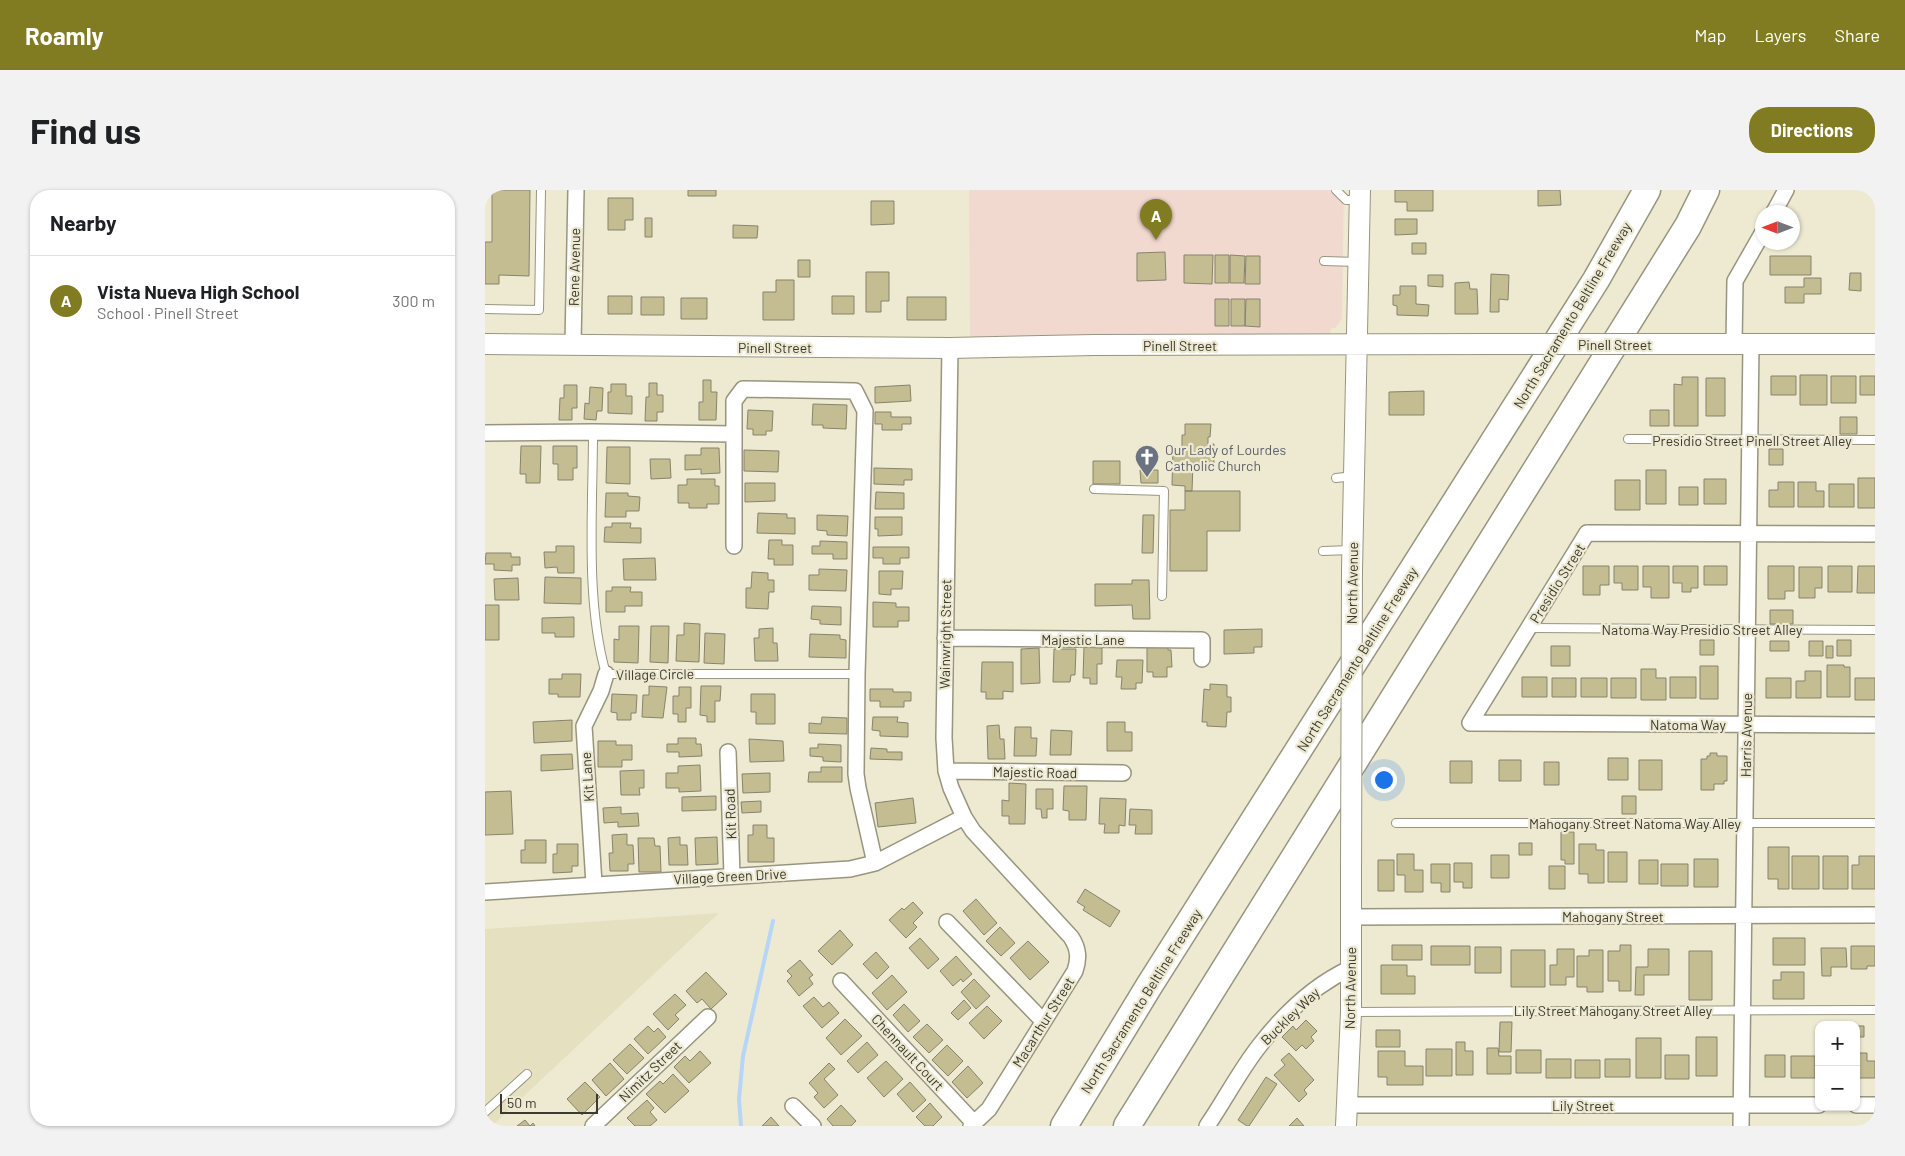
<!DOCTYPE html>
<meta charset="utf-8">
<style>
body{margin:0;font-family:Barlow,sans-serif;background:#f2f2f2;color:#202124}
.controls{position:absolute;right:15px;bottom:15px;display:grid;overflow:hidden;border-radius:10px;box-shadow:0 1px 4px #0004}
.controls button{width:45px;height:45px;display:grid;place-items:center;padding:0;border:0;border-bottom:1px solid #e0e0e0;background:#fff;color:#202124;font:25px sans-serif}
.compass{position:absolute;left:1270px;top:15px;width:45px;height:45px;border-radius:50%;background:#fff;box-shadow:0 1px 4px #0004;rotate:270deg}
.scale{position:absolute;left:15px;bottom:12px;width:98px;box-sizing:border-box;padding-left:5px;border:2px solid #3b3930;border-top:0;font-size:14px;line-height:18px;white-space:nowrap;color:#3b3930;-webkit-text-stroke:4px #eeead2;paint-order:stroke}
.you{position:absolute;left:898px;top:589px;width:18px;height:18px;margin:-12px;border:4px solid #fff;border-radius:50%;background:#1a73e8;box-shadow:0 0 0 8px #1a73e833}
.badge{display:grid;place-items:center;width:32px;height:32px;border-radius:50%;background:#817b22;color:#fff;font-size:16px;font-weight:700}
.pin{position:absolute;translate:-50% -41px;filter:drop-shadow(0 1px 2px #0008)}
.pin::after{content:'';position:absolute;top:26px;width:18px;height:15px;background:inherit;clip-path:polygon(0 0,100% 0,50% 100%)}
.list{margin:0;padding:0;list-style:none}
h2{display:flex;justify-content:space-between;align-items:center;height:65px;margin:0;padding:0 20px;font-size:21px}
h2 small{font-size:16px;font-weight:400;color:#757577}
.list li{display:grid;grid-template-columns:32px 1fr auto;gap:15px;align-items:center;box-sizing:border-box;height:90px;padding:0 20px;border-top:1px solid #e0e0e0}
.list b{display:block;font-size:19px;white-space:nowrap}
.list p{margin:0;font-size:16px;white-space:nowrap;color:#757577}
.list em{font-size:16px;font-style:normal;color:#757577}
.map{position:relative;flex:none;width:1390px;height:936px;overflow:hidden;border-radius:20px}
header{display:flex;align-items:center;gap:30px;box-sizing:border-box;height:70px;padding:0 25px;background:#817b22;color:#fff}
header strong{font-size:24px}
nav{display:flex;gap:28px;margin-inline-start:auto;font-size:18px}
.intro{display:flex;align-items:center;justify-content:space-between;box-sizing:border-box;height:120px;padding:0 30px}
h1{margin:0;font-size:35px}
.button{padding:12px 22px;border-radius:20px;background:#817b22;color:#fff;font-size:18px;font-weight:700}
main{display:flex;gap:30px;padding:0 30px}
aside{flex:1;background:#fff;border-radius:20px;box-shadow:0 1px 4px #0004}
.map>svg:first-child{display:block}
</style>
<header>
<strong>Roamly</strong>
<nav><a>Map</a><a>Layers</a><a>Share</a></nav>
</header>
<div class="intro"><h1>Find us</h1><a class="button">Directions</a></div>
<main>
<aside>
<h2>Nearby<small></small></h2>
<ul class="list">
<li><span class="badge">A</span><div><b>Vista Nueva High School</b><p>School · Pinell Street</p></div><em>300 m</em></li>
</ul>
</aside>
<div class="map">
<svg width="1390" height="936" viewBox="0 0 1390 936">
<rect width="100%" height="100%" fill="#eeead2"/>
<path fill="#e5e0c0" d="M234,723L7,936H0V739Z"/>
<path fill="#f2d9d0" d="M484,0H859L857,129L850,138H846L845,144L836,150H485Z"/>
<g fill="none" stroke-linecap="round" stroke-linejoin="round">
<path stroke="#b5d6f6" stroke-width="4" d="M256,936L254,909L258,866L288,731"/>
</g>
<path fill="#c4bd92" stroke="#87836d" d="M7,0H45L44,86L14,85V94H0V52H7Z
M203,0H231V6H203Z
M910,0H948V21H922V12H910Z
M1053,0H1075L1076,15L1053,16Z
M123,8H148V30H140V40H123Z
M386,11H409V34L386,35Z
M160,28H167V47H160Z
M910,29H932V44L910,45Z
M248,35L273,36L272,48H248Z
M927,53H941V64H927Z
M680,62L681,90L652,91V63Z
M699,65H728L727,94L699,93Z
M730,65H744V93H730Z
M745,65L760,66L759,93H745Z
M761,66H775V94H760Z
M1285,66H1326V85H1285Z
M313,70H325V87H313Z
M381,82H404V111H396V122H381Z
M1365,83H1376V101L1364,100Z
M1006,84L1024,85L1023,110L1014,109V122H1005Z
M943,85H958V97L943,96Z
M1319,88H1336V104H1319V113H1300V97H1319Z
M291,90H309V130H278V102H291Z
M984,92L985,99H992L993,124H970V93Z
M915,96H931V114L944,115L943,126L912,125V116L908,115V105H915Z
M123,106H147V124H123Z
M347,106H369V124H347Z
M156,107H179V125H156Z
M422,107H461V130H422Z
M196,108H222V129H196Z
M730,109H744V136H730Z
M746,109H760V136H746Z
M761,109H775V137L760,136Z
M1315,185H1342V215H1315Z
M1286,186H1311V205H1286Z
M1346,186H1371V213H1346Z
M1375,186H1390V205H1375Z
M1197,187H1213V236H1189V194L1197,195Z
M1221,188H1240V226H1221Z
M218,190H226V202H232L231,230H214V212H218Z
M164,193H172V205H178V222H172V231H160L161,207H164Z
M126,194H141V206H147V224L123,223V202H126Z
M79,195H92V218H87V230H74L75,208H79Z
M425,195L426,211L390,213V197Z
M105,197L118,198L117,221H112L111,230L99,229L100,213L104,214Z
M939,201V225H904V202Z
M328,214L362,215L361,239L338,238V235H327Z
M263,220L288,221L287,241H281V245H268V239H262Z
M1165,220H1184V236H1165Z
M390,222H406V227H426V234H417V240H397V234H390Z
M1355,227H1372V244H1355Z
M700,234H726L725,247H723V254H729V273H708L707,301H700V296L687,295L688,259H697V245H700Z
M36,256H56L55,293H41V284H35Z
M68,256H92V278H88V290H73V274H68Z
M122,257H145V294L121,293Z
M216,258H234L235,283L216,284V279L200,280V265H216Z
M1284,259H1298V275H1284Z
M259,260L294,261L293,282L259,281Z
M165,269H185L186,288L166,289Z
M608,271H635V294H608Z
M389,278L427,279V290H419V295L389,294Z
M655,280H673V293H656Z
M1161,280H1181V314H1161Z
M1373,288H1390V318H1373Z
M202,289H230V296H234V314H222V318H204V313H193V295H202Z
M1219,289H1241V314H1219Z
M1130,290H1155V320H1130Z
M1293,292H1309V317H1284V300H1293Z
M1313,292H1331V301H1339V317H1313Z
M260,293H290V311L260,312Z
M1344,294H1369V317H1344Z
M1194,297H1213V315H1194Z
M700,301H755V341H722V381H685V320H700Z
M391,302L419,303V319H390Z
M121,303H143V306L155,307L154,321H141V327H120Z
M273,323L302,324V328H310V344L272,343Z
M332,325L363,326L362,346L342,345V341L332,340Z
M658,325H669L668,363H657Z
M390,327H417V345L393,346V339H390Z
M127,333H146L145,338H156V353L119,352L120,337H127Z
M284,350H297V355H308V375H289V369H283Z
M335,351L362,352V369H348V364H327V356H335Z
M71,356H89V383H73L72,377L60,378L59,362H71Z
M388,357H424V368H415V374H398V368H388Z
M1,363H26V367H35V375H27V381L9,380V374H0Z
M170,368L171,390H139L138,369Z
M1098,376H1124V395H1115V405H1098Z
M1129,376H1153V400H1137V393H1129Z
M1158,376H1184V408H1166V397H1158Z
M1188,376H1213V398H1206V402H1197V393H1188Z
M1219,376H1242V395H1219Z
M1283,376H1309V401H1300V409H1283Z
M1343,376H1367V402H1343Z
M1373,376H1390V403H1372Z
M1314,377H1337V398H1330V408H1314Z
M334,379L362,380L361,401L324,400V385H334Z
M394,381H418L417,399H406V405L394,404Z
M267,382L283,383V390H289V402H284L283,419L261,418V398H266Z
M60,387L96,388V414L59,413Z
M33,388L34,410H10L9,389Z
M647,390H664L665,429H648L647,415L610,416V394H647Z
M127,397H146L145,402H157V416H140V422H121V401H127Z
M388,412L411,413V417H424V431H413V437H388Z
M0,415H14V450H0Z
M327,416L356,417V435L335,434V430L326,429Z
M1285,420H1308V434H1285Z
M89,427V447H70V443H57V428Z
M199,433L215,434L214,472L191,471L192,445H199Z
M134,436H154L153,473L129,472V449L134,450Z
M166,436H184L183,473L165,472Z
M288,438V453H292L293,471H270L269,448H274V439Z
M777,439V457H769V463L739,464V440Z
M220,443L240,444L239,474L219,473Z
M325,444L355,445V449L361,450V468L324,467Z
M1215,450H1229V465H1215Z
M1352,450H1366V466H1352Z
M1285,451H1304V461H1285Z
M1324,451H1338V466H1324Z
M1066,456H1085V476H1066Z
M1341,456H1348V468H1341Z
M599,457L617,458V474H612V494H605V488H598Z
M662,457H683V460H686L687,477H682V487H668V482H662Z
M554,458L555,493L536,494V459Z
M569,459H591L590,485H586L585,492H568Z
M632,470H658L657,493H651V499H636L637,487H631Z
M497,472H528V502L518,501V509H501V502H496Z
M1342,475H1359V477H1365V507H1342Z
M1215,476H1233V509H1215Z
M1156,479H1171V488H1181V510H1156Z
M1320,481H1336V508H1311V491H1320Z
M77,484H96L95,507H73V504H64V489H77Z
M1037,487H1062V507H1037Z
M1185,487H1211V508H1185Z
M1067,488H1091V507H1067Z
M1096,488H1122V507H1096Z
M1126,488H1151V508H1126Z
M1281,488H1306V508H1281Z
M1370,488H1390V510H1370Z
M725,494L742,495V507H746V522H742L741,537L722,536V532H717L719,499L725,500Z
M164,496L182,497L178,528L157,527L158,505H164Z
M216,496H236L235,511H230V532H222V526L215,525Z
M194,497H206V518H201V532H193V524H188V506H194Z
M385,499H408V502H426V511H419V517H395V511H385Z
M127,504L152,505L151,523H146V530H132V523L126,522Z
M266,504H290V534H271V522H266Z
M337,527L362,528V544L324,543V533L336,534Z
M388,527H413L412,532L423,533V547L395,546V541L387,540Z
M87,530V551L49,553L48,532Z
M622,532H640V542H647V561H622Z
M514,535L515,549H519L520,569H503L502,536Z
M530,537H546V548H552L551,566H529Z
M566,540L587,541L586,565H565Z
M193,548H211V554H216L217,566L194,567V562H182V554H193Z
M264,549L298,551L299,571L265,572Z
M113,551H131V555H147V570H137V577H113Z
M333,554L356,555V572L338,571V567L325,566V558H333Z
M386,558L402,559V562H417V570L385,569Z
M1225,563H1232V566H1242V591H1239V594H1229V600H1216V569H1222V566H1225Z
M87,564L88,579L56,581V565Z
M1123,568H1143V590H1123Z
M1014,570H1036V591H1014Z
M1154,570H1177V600H1154Z
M965,571H987V593H965Z
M1059,572H1074V595H1059Z
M215,575L216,601L194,602V598H181V583H193V576Z
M336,577H357V592H323L324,582H336Z
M159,580V598H154L155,605H136L135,581Z
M285,583V602L258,603L257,584Z
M524,593L541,594L540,634H524V626H517V610L524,611Z
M579,596H602L601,630H584V621L578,620Z
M551,599H568V619H562V628H557L556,619H551Z
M26,601L28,644L0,645V602Z
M231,606V620L197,621V607Z
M1137,606H1151V624H1137Z
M428,608L431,633L393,637L390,613Z
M615,608L641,609L640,636L634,635V643H619L620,634H614Z
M276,611V622L257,623L256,612Z
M136,617V624L153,623L154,636L133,637V632L119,633L118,618Z
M645,619L667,620V644H650L651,635H644Z
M268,635H282V648H289V672H263V645H268Z
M1076,642H1089V674H1080V670H1076Z
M142,644V655H148L149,674H143V681H125L124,663H128L127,645Z
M195,647V655H202L203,675H184L183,648Z
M232,647L233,674L211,675L210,648Z
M153,648H169L170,656H175L176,682H154Z
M40,650H61V673H36V660H40Z
M1034,653H1047V665H1034Z
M72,654H93V676H87V682L68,683V664H72Z
M1094,654H1111V660H1119V693H1103V684H1094Z
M1283,657H1304V699H1293V689H1283Z
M1123,662H1142V692H1123Z
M912,664H929V680H938V702H920V685H912Z
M1006,665H1024V688H1006Z
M1307,666H1334V699H1307Z
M1338,666H1363V699H1338Z
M1374,666H1390V699H1367V675H1374Z
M1209,669H1233V697H1209Z
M893,670H909V701H893Z
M1154,670H1173V694H1154Z
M969,673H987V698H978V692H969Z
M946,674H965V702H956V693H946Z
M1176,674H1203V696H1176Z
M1064,676H1080V699H1064Z
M600,699L635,721L625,737L598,720L600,717L592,712Z
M491,709L512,733L499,745L478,721Z
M428,712L438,723L428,733L432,737L421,748L404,730L417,718L419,720Z
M515,737L530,753L516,766L501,751Z
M355,740L368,755L347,775L333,761Z
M435,748L454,769L443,779L424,758Z
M1288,748H1320V775H1288Z
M543,751L564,772L545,790L525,768Z
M907,755H937V770H907Z
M1135,755H1146V801H1134V791H1123V761H1135Z
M946,756H985V775H946Z
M1366,756H1390V776H1382V779H1366Z
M990,757H1016V783H990Z
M1336,758H1361L1362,777H1346V786H1337Z
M1072,759H1089V787H1081V795H1065V775H1072Z
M1163,759H1184V785H1159V805H1150L1151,777H1163Z
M1026,760H1060V797H1026Z
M1104,760H1118V802H1102V797H1092V766H1104Z
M1204,761H1227V810H1204Z
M391,762L404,777L392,789L378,774Z
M471,766L487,784L478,792L476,789L468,796L455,781Z
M315,770L328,785L324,788L328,794L314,806L302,791L307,786L302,781Z
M896,775H922V786H930V804H896Z
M221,782L242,804L226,819L217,809L212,813L201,801Z
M1296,782H1319V809H1288V790H1296Z
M407,785L422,802L402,820L387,803Z
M489,789L505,806L491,819L476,802Z
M190,804L201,815L190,825L194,829L183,840L168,824Z
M329,807L338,817L344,812L354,823L337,838L318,816Z
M479,810L486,818L473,830L466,823Z
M419,814L435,831L423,842L408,825Z
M502,816L517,831L499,849L484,833Z
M360,829L377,846L356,865L341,848Z
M821,830L832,841L826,847L829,851L821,859L817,855L811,861L797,847L808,836L811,840Z
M1015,832H1027L1026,862H1014Z
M442,834L458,850L444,863L428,847Z
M163,836L169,842L173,838L181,847L163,864L149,849Z
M1371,836H1379V847H1371Z
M891,840H915V857H891Z
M1211,847H1232V886H1211Z
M1151,848H1176V888H1151Z
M382,852L393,865L373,883L362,871Z
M971,852H980V861H988V885H971Z
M145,854L159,868L142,884L128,870Z
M462,855L478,871L463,886L447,870Z
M1002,858H1013L1014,866H1026V884H1002Z
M941,859H967V886H941Z
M1031,860H1056V883H1031Z
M215,861L226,873L204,893L189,877L200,866L205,871Z
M893,861H920V876H938V895H902V887H893Z
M804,863L829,890L819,900L822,904L814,912L789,885L800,875L796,870Z
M1371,863H1382V871H1390V888H1371Z
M1180,865H1204V889H1180Z
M1280,865H1300V887H1280Z
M1306,866H1330V888H1306Z
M1061,869H1086V888H1061Z
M1120,869H1145V887H1120Z
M1090,870H1115V888H1090Z
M401,871L418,889L399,907L382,888Z
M125,873L139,889L121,906L107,890Z
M344,873L350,879L339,889L353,905L339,918L329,907L333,903L324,893Z
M483,876L498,893L482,908L467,892Z
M188,884L204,901L180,923L161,904L175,891L178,894Z
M781,887L792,894L764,936H762L753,930Z
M100,892L115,907L97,925L82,909Z
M425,892L441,910L428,922L412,904Z
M162,910L169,918L165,922L172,930L165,936H150L142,928Z
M445,913L457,927L448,936H440L431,927Z
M356,915L371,931L366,936H348L342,929Z
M286,927L294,936H277Z
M812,928L819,936H804Z
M40,930L45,936L48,933L50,936H32Z"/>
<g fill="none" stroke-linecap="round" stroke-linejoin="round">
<defs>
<path id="lane" d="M851,0L861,10H875
M839,71L873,72
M0,119L54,120L56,0
M108,242C108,319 100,411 121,484H372
M1143,249L1390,250
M851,288L869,286
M609,299L679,301L677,406
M838,361L866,360
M1044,438L1390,440
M911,633H1390
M866,822L1390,820
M0,922L42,884"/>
<path id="street" d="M1289,22L1301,0
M88,154L91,0
M1249,154L1250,91L1278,42
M465,158L459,548L461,581L466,598L479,627L488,641L586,747C594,759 594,769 590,781L504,919L486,936
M0,243L108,242L248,244
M1390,344L1102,343L985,533L1390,535
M249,356V211L258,199L370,201L380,221L372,484L371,584L373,598L390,673
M460,448L717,450V469
M243,562L247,686
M461,581L638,583
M109,694L99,536L116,501L121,484
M0,702L365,679L390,673L479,627
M866,727L1390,725
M462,732L558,831
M356,791L489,933
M862,915H1334
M1371,915H1390
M308,916L328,936
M108,936L223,827
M722,936C740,910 755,880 775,855C799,824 831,794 866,778
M1256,936L1266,154"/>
<path id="secondary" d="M0,154L465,158L609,155L1012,154
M1184,154H1390
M867,380L875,0
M861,936L866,822V685"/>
<path id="highway" d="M579,936L664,796L1111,90L1162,0
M642,936L1203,36L1221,0"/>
</defs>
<use href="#lane" stroke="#98957e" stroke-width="10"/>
<use href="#street" stroke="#98957e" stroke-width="18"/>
<use href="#secondary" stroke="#98957e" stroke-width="22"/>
<use href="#highway" stroke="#98957e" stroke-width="29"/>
<use href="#lane" stroke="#fff" stroke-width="8"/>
<use href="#street" stroke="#fff" stroke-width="15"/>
<use href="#secondary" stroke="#fff" stroke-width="20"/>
<use href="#highway" stroke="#fff" stroke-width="26"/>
<defs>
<path id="secondary-bridge" d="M1012,154H1184
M866,685L867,380"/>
</defs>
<use href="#secondary-bridge" stroke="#98957e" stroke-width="22" stroke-linecap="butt"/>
<use href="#secondary-bridge" stroke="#fff" stroke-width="20"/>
</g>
<defs>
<symbol id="church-pin" viewBox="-11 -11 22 30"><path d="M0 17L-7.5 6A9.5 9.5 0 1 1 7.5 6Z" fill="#6b7280" stroke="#eeead2"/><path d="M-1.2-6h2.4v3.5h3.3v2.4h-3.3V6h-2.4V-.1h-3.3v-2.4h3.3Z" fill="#fff"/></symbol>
</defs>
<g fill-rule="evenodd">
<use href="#church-pin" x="648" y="253" width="28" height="38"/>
</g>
<g text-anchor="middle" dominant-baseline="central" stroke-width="4.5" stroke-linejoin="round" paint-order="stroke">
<g font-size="14" fill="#3b3930" stroke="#eeead2">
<text transform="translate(89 77) rotate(-89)">Rene Avenue</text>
<text transform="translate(1087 125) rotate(-59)">North Sacramento Beltline Freeway</text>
<text x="1130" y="154">Pinell Street</text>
<text x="695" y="155">Pinell Street</text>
<text x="290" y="157">Pinell Street</text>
<text x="1267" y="250">Presidio Street Pinell Street Alley</text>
<text transform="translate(867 393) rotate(-89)">North Avenue</text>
<text transform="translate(1072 393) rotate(-58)">Presidio Street</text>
<text x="1217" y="439">Natoma Way Presidio Street Alley</text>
<text transform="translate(460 444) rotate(-89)">Wainwright Street</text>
<text x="598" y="449">Majestic Lane</text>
<text transform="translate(872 469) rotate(-58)">North Sacramento Beltline Freeway</text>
<text transform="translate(170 484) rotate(-1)">Village Circle</text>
<text x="1203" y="534">Natoma Way</text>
<text transform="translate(1261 545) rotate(-89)">Harris Avenue</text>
<text transform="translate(550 582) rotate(1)">Majestic Road</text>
<text transform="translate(102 587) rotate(-94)">Kit Lane</text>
<text transform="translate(245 624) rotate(-92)">Kit Road</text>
<text x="1150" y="633">Mahogany Street Natoma Way Alley</text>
<text transform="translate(245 686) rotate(-3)">Village Green Drive</text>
<text x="1128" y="726">Mahogany Street</text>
<text transform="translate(865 798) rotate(-89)">North Avenue</text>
<text transform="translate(656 811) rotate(-58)">North Sacramento Beltline Freeway</text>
<text x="1128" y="820">Lily Street Mahogany Street Alley</text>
<text transform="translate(805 826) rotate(-44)">Buckley Way</text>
<text transform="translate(558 832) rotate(-58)">Macarthur Street</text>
<text transform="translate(423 862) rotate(47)">Chennault Court</text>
<text transform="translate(165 881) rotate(-44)">Nimitz Street</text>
<text x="1098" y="915">Lily Street</text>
</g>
<g font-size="14" fill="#5b616d" stroke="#eeead2" text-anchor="start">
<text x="680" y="259">Our Lady of Lourdes<tspan x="680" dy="16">Catholic Church</tspan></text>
</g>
</g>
</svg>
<div class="controls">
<button>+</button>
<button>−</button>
</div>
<svg class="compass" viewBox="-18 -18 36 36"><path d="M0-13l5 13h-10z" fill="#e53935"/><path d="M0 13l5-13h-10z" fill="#757577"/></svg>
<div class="scale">50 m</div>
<div class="you"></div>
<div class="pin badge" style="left:671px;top:50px">A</div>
</div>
</main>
